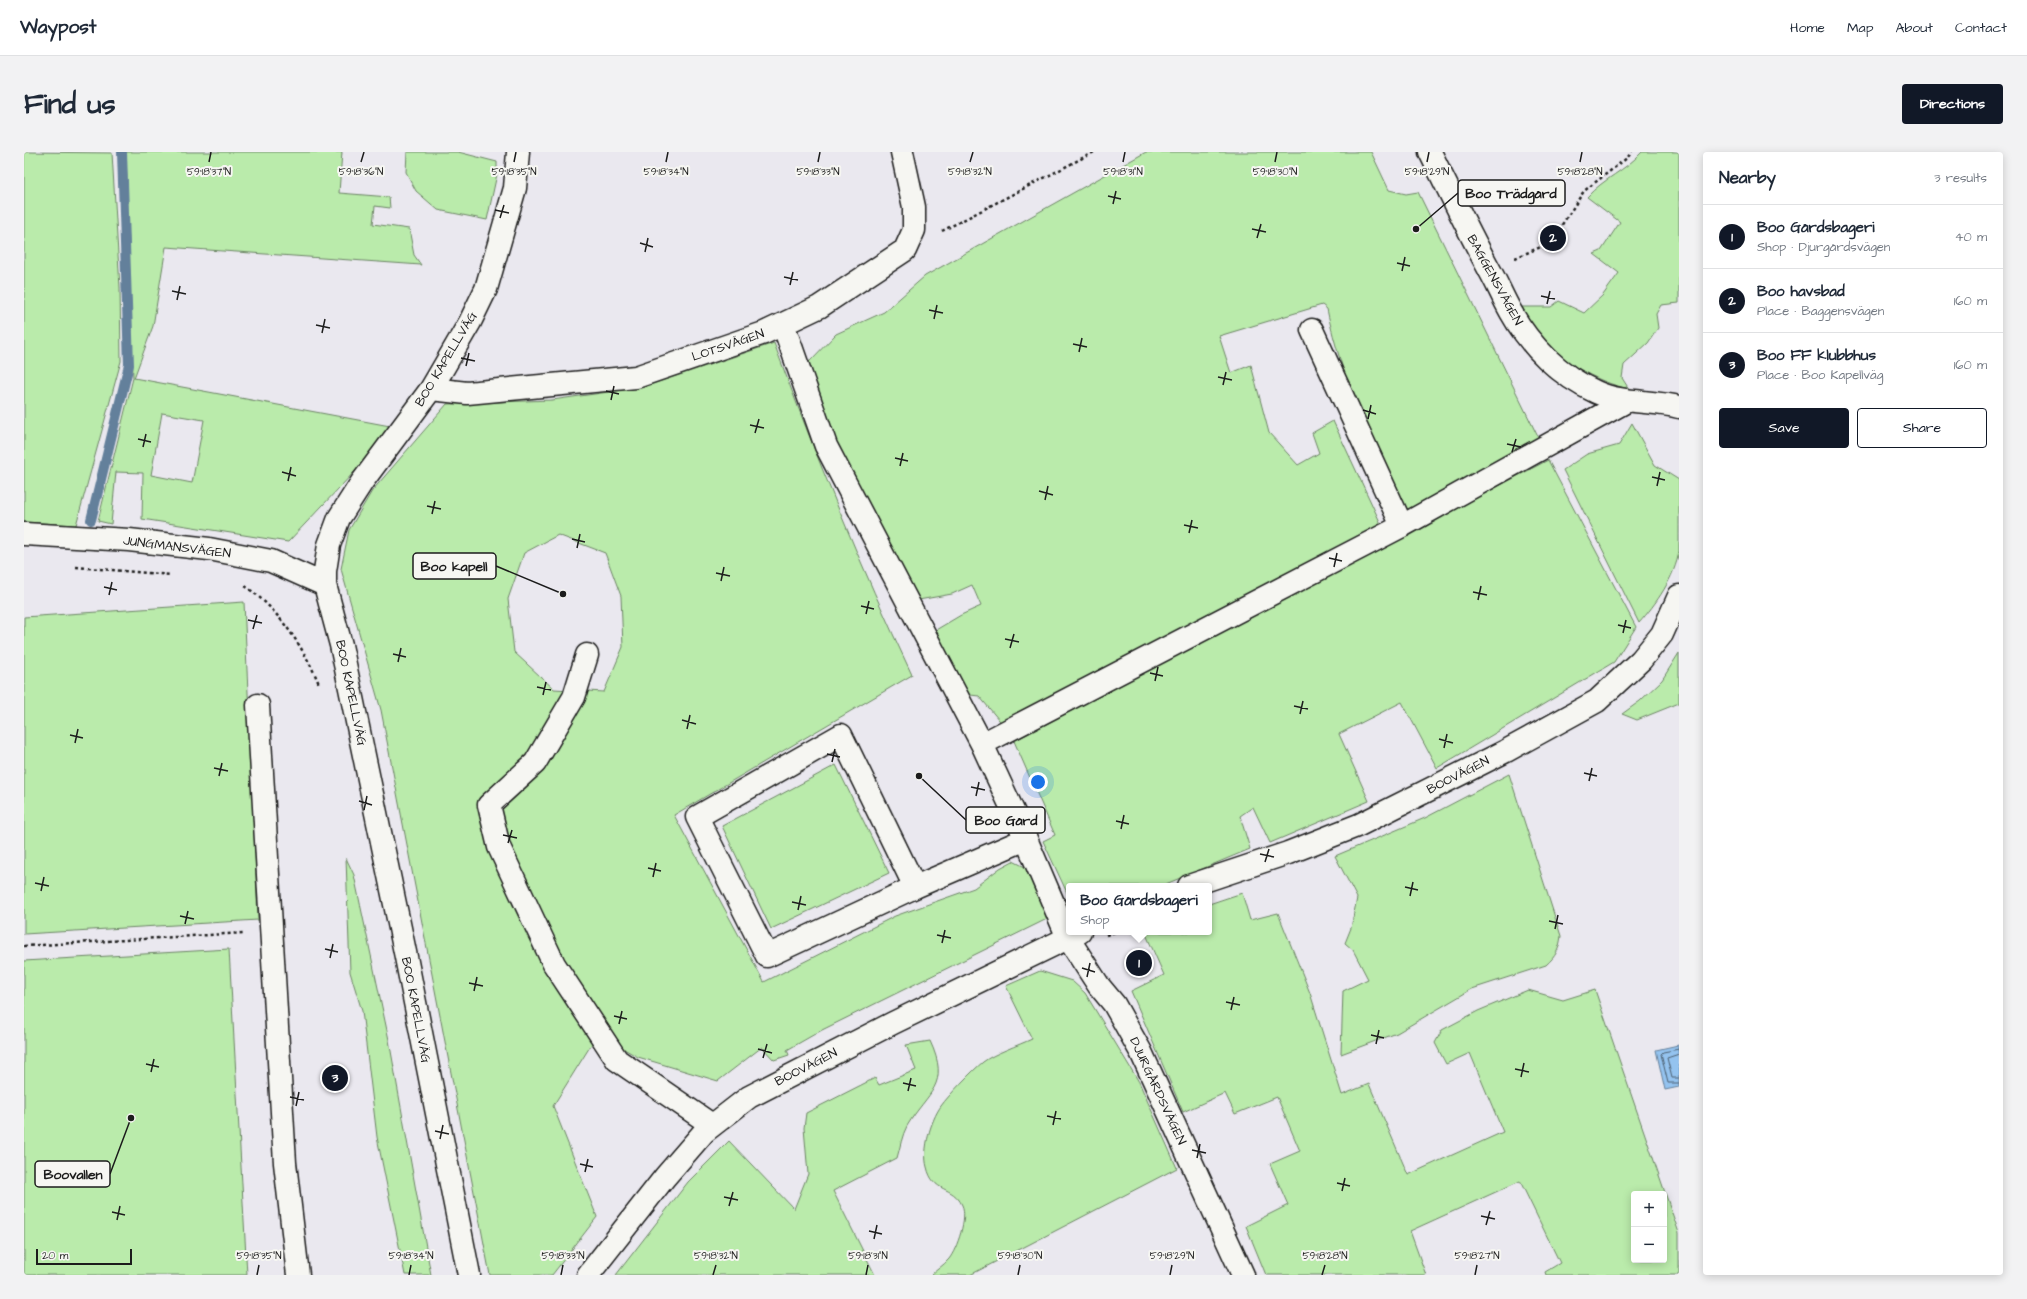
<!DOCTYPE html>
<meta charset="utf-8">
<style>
body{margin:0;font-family:"Architects Daughter",sans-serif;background:#f2f2f3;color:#1f2937}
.controls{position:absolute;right:12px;bottom:12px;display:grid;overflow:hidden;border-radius:4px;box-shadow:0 2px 10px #0003}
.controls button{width:36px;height:36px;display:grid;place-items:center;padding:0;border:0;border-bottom:1px solid #e0e1e3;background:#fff;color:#1f2937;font:20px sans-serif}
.scale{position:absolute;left:12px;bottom:10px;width:96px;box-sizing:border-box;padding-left:4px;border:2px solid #1c1c1c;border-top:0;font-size:11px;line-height:14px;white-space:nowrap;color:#1c1c1c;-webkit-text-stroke:3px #f6f6f2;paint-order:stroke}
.you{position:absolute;left:1014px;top:630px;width:14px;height:14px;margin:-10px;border:3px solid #fff;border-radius:50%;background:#1a73e8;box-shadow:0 0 0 6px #1a73e833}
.badge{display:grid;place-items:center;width:26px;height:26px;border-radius:50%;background:#111827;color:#fff;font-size:13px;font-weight:700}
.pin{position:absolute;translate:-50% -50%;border:2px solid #fff;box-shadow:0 1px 4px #0006}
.popup{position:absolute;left:1042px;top:731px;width:146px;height:52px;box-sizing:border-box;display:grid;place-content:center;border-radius:4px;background:#fff;filter:drop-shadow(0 1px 3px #0005);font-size:13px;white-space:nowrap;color:#747a83}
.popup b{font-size:15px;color:#1f2937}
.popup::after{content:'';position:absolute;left:50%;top:100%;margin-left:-8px;border:8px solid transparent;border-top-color:#fff}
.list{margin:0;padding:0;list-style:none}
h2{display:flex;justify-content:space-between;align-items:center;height:52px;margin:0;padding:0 16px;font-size:17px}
h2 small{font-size:13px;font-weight:400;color:#747a83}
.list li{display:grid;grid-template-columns:26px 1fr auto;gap:12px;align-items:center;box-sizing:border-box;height:64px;padding:0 16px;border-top:1px solid #e0e1e3}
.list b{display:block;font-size:15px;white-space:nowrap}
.list p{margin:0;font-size:13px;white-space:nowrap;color:#747a83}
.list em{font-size:13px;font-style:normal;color:#747a83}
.actions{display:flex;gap:8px;padding:12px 16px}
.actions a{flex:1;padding:9px 0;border:1px solid #111827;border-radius:4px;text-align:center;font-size:14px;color:#111827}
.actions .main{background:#111827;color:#fff}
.map{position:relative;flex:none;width:1655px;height:1123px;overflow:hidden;border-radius:4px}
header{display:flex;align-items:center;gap:24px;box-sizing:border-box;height:56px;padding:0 20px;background:#fff;border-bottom:1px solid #e0e1e3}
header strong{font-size:19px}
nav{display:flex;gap:22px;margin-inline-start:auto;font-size:14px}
.intro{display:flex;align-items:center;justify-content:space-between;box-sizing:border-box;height:96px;padding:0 24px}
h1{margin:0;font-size:28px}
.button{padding:10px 18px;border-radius:4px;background:#111827;color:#fff;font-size:14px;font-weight:700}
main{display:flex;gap:24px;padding:0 24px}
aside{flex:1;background:#fff;border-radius:4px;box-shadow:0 2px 10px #0003}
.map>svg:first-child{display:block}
</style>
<header>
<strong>Waypost</strong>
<nav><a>Home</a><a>Map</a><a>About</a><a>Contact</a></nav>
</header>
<div class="intro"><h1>Find us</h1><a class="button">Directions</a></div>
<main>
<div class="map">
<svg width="1655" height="1123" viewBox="0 0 1655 1123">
<rect width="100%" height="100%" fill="#eae8ef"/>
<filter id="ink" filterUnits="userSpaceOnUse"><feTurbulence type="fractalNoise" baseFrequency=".025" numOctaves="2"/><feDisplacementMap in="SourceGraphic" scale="8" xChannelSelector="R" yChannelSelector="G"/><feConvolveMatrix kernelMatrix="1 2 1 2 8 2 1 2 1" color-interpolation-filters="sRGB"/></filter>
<g filter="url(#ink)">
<path fill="#baebab" stroke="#6b8464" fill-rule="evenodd" d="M0,0L88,1L96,136L97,209L52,373L0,370Z
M102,0H318L315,41L365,45L366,56L351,54L349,72L385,77L390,103L397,113L142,95L129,174L110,226L366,274L350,299L264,390L118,367L119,321L92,320L87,372L74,369L109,226ZM138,261L180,268L168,331L127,323Z
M383,0H434L473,10V22L463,68L414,58L392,39L382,20Z
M1122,0H1347L1365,38L1382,42L1394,40L1516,289L1379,360C1350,294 1317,228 1303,157L1298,153L1195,184L1207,221L1227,213L1245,281L1274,313L1295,301L1288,281L1309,269L1357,372L980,574L955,544L938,542L910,479L937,463L957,454L948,433L928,442L889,449L816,307L798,259L785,210L812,182L860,160L901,124Z
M1618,0H1655V151L1637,153L1632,162L1634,176L1624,191L1600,213L1598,226L1605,237C1572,230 1532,207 1511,180C1505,173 1502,163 1498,155H1527L1535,149L1560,161L1579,143L1595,121L1570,102L1577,99L1596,70L1563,45C1579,27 1602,18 1618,0Z
M750,191C792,305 836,413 888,523L650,663L740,830L871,764L950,736L976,716L989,709L1001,715L1014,740L1023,767L798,878L763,898L765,903L750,908L738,895L694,929L614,905L593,893L582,869L529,954L573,1065L528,1123H466L357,558L317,417L325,378L348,339L423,252L528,248L620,235ZM534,383L581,401L597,444L599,495L580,540L530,537L490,500L484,447L500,401Z
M1608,271L1631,313L1655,328C1655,349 1655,380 1655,399C1651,425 1632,452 1615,471L1539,318L1563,302L1595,293Z
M1524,308L1612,475L1590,510L1413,616L1378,550L1315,582L1345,649L1246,691L1229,655L1216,664L1226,697L1137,734H1045V745L1019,689L1031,683L990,589Z
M220,450L234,768L0,782V465Z
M1655,501V551L1613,568L1598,562L1616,549L1638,528Z
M812,613L865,721L747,777L698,674Z
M1485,622L1537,784C1535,798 1532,804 1522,813L1448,837L1373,881L1317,902L1319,839L1344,827L1329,798L1321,791L1327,776L1333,746L1311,704L1401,666Z
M322,706L330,723L365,888L407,1123H381L353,985L338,859L326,820Z
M1218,741L1226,768L1254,761L1286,841L1318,943L1345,932L1384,1023L1479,980L1446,901L1422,912L1411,891L1418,878L1454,859L1504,838L1539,848L1571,838L1655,1081V1123H1522L1521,1120L1536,1111L1496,1029L1386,1079L1402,1123H1242L1222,1074L1264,1053L1246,1012L1276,999L1253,945L1211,962L1201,941L1159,960L1107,839L1140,823L1121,780H1185V752ZM1610,1042H1640V1108H1610Z
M205,797L223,1123H0V809Z
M1016,819L1048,829L1061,841L1115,930L1153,1016L946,1123H907C912,1118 920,1113 925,1107C933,1097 944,1065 938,1053C929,1033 909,1042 903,1015C898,998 907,968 917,954C924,944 949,918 959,910C969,902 995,893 1008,887L982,834Z
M906,889C927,934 904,939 883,974C878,983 876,996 873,1006L809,1039L851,1123H592L664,1030L705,989L770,1057L784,1022L780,976L782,961L851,926L855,933L892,918L882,893Z"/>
<path fill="#94c3ef" stroke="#64809b" d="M1654,893L1655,935L1641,938L1632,898Z"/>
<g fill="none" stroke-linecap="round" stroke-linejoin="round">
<path stroke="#4c5f70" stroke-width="1" d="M1655,897L1639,900L1637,902L1644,931H1655
M1655,902L1643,906L1648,926H1655"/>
<path stroke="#64809b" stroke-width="10" d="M67,368L105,213L98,0"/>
<defs>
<path id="minor" d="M1406,0C1425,39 1444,78 1465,117C1473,131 1479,146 1487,160C1506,194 1536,224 1572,240C1598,252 1628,248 1655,255
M759,172L802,294L958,592
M1288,178L1378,374
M407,237L443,241L612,225L740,181L795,155L881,98L890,78V55L878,0
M0,382L105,388L185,397L247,409L301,433
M563,503L550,545L511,611L465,653L475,695L530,812L593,908L688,973
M234,553L261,1011L274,1123
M1165,734L1264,701L1335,673L1482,599L1573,549L1617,508L1638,482L1655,444
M891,735L817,583L673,665L743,804L891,735L1002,687
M445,1123L382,805L317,493L301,433V419L305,393L315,366L338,330L407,237L446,170L462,137L491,36L494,0
M564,1123L641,1025L680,980L725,945L869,871L1056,780
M1219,1123L1117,900L1090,852L1075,834L1044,786L1002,687L958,592L1378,374L1603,249"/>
</defs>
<use href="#minor" stroke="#1c1c1c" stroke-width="25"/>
<path stroke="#1c1c1c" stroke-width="2.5" stroke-dasharray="3 3" stroke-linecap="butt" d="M918,79L1070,0
M1491,106L1526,91L1560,39L1603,6L1608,0
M52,415L147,423
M221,434C253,456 280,495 295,532
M1082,783L1091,780
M0,794L219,781"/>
<use href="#minor" stroke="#f6f6f2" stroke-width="22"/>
</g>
</g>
<path fill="none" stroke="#1c1c1c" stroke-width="1.5" d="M185,10L187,0M337,10L340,0M490,10L492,0M642,10L644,0M794,10L796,0M946,10L949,0M1099,10L1101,0M1251,10L1253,0M1403,10L1405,0M1556,10L1558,0M1084,44L1097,47M1089,52L1092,39M471,58L485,61M476,66L480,53M1228,77L1242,80M1233,86L1237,72M616,91L629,95M621,100L624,86M1373,111L1386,114M1378,119L1381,105M760,125L774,128M766,133L769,120M148,139L162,142M1517,144L1531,147M153,148L156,134M1523,152L1526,139M905,158L919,161M910,167L913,153M292,173L306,176M298,181L301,167M1049,192L1063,195M1055,200L1058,186M437,206L451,209M442,214L445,201M1194,225L1208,228M1199,233L1202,220M582,239L595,242M587,248L590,234M1339,258L1352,262M1344,267L1347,253M726,273L740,276M731,281L735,267M114,287L127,290M1483,292L1497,295M119,295L122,282M1488,300L1492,287M871,306L884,309M876,314L879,301M258,320L272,324M1628,325L1641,328M264,329L267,315M1633,334L1636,320M1015,339L1029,343M1021,348L1024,334M403,354L417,357M408,362L411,349M1160,373L1174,376M1165,381L1168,368M548,387L561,390M553,396L556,382M1305,406L1318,409M1310,415L1313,401M692,421L706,424M697,429L700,415M80,435L93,438M1449,440L1463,443M85,443L88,430M1454,448L1457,434M837,454L850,457M842,462L845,449M224,468L238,471M1594,473L1607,476M229,477L233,463M1599,481L1602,468M981,487L995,490M986,496L990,482M369,502L382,505M374,510L377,496M1126,521L1139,524M1131,529L1134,515M513,535L527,538M519,543L522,530M1270,554L1284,557M1276,562L1279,549M658,568L672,572M663,577L666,563M46,583L59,586M1415,587L1429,591M51,591L54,577M1420,596L1423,582M803,602L816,605M808,610L811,597M190,616L204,619M1560,621L1573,624M195,624L198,611M1565,629L1568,616M947,635L961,638M952,644L955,630M335,649L348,653M340,658L343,644M1092,669L1105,672M1097,677L1100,663M479,683L493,686M484,691L488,678M1236,702L1250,705M1241,710L1245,697M624,716L637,719M629,725L632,711M11,731L25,734M1381,735L1394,738M17,739L20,725M1386,744L1389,730M768,750L782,753M774,758L777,744M156,764L170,767M1525,769L1539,772M161,772L164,759M1531,777L1534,763M913,783L927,786M918,791L921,778M301,797L314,800M306,806L309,792M1058,816L1071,820M1063,825L1066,811M445,831L459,834M450,839L453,825M1202,850L1216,853M1207,858L1210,845M590,864L603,867M595,872L598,859M1347,883L1360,886M1352,892L1355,878M734,897L748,901M739,906L743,892M122,912L135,915M1491,917L1505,920M127,920L130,907M1497,925L1500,911M879,931L892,934M884,939L887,926M266,945L280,948M272,954L275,940M1023,964L1037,967M1029,973L1032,959M411,979L425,982M416,987L419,973M1168,998L1182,1001M1173,1006L1176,992M556,1012L569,1015M561,1020L564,1007M1313,1031L1326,1034M1318,1039L1321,1026M700,1045L714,1048M705,1054L709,1040M88,1060L101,1063M1457,1064L1471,1067M93,1068L96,1054M1462,1073L1466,1059M845,1079L858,1082M850,1087L853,1073M233,1123L235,1113M385,1123L387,1113M537,1123L539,1113M689,1123L692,1113M842,1123L844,1113M994,1123L996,1113M1146,1123L1148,1113M1298,1123L1301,1113M1451,1123L1453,1113"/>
<g text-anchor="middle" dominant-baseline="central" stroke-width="4" stroke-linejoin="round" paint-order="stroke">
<g font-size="13" fill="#1c1c1c" stroke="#f6f6f2">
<text transform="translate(1471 128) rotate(61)">BAGGENSVÄGEN</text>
<text transform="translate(704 193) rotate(-19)">LOTSVÄGEN</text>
<text transform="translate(422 207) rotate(-59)">BOO KAPELLVÄG</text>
<text transform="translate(153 395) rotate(7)">JUNGMANSVÄGEN</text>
<text transform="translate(327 541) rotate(78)">BOO KAPELLVÄG</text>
<text transform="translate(1434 623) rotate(-27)">BOOVÄGEN</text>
<text transform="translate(392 858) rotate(79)">BOO KAPELLVÄG</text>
<text transform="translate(782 915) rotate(-27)">BOOVÄGEN</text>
<text transform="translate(1134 939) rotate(65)">DJURGÅRDSVÄGEN</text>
</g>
</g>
<g font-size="10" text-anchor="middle" fill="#1c1c1c" stroke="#f6f6f2" stroke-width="4" stroke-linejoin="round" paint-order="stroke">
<text x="185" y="23">59°18'37"N</text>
<text x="337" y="23">59°18'36"N</text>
<text x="490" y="23">59°18'35"N</text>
<text x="642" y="23">59°18'34"N</text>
<text x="794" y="23">59°18'33"N</text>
<text x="946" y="23">59°18'32"N</text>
<text x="1099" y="23">59°18'31"N</text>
<text x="1251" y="23">59°18'30"N</text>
<text x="1403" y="23">59°18'29"N</text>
<text x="1556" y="23">59°18'28"N</text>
<text x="235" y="1107">59°18'35"N</text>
<text x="387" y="1107">59°18'34"N</text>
<text x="539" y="1107">59°18'33"N</text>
<text x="692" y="1107">59°18'32"N</text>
<text x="844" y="1107">59°18'31"N</text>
<text x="996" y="1107">59°18'30"N</text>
<text x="1148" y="1107">59°18'29"N</text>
<text x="1301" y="1107">59°18'28"N</text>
<text x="1453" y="1107">59°18'27"N</text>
</g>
<path fill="none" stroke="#1c1c1c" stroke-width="1.5" d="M1392 77L1434 41M539 442L472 414M895 624L942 668M107 966L86 1022"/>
<g fill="#1c1c1c" stroke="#f6f6f2" stroke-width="1.5">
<circle cx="1392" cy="77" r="4"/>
<circle cx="539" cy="442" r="4"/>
<circle cx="895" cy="624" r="4"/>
<circle cx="107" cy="966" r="4"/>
</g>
<g fill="#f6f6f2" stroke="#1c1c1c" stroke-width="1.5">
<rect x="1434" y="28" width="107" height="26" rx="4"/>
<rect x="389" y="401" width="83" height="26" rx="4"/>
<rect x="942" y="655" width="79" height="26" rx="4"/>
<rect x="11" y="1009" width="75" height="26" rx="4"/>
</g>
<g font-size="14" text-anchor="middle" font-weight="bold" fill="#1c1c1c">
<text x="1487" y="46">Boo Trädgård</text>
<text x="430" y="419">Boo kapell</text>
<text x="982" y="673">Boo Gård</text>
<text x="49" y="1027">Boovallen</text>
</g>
</svg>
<div class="controls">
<button>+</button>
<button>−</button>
</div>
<div class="scale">20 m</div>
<div class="you"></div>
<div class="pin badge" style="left:1115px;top:811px">1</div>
<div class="popup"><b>Boo Gårdsbageri</b>Shop</div>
<div class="pin badge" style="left:1529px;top:86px">2</div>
<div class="pin badge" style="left:311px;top:926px">3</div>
</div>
<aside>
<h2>Nearby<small>3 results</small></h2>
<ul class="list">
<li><span class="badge">1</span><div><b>Boo Gårdsbageri</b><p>Shop · Djurgårdsvägen</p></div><em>40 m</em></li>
<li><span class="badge">2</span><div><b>Boo havsbad</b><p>Place · Baggensvägen</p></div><em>160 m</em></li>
<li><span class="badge">3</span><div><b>Boo FF klubbhus</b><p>Place · Boo Kapellväg</p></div><em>160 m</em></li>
</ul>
<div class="actions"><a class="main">Save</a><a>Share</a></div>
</aside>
</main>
